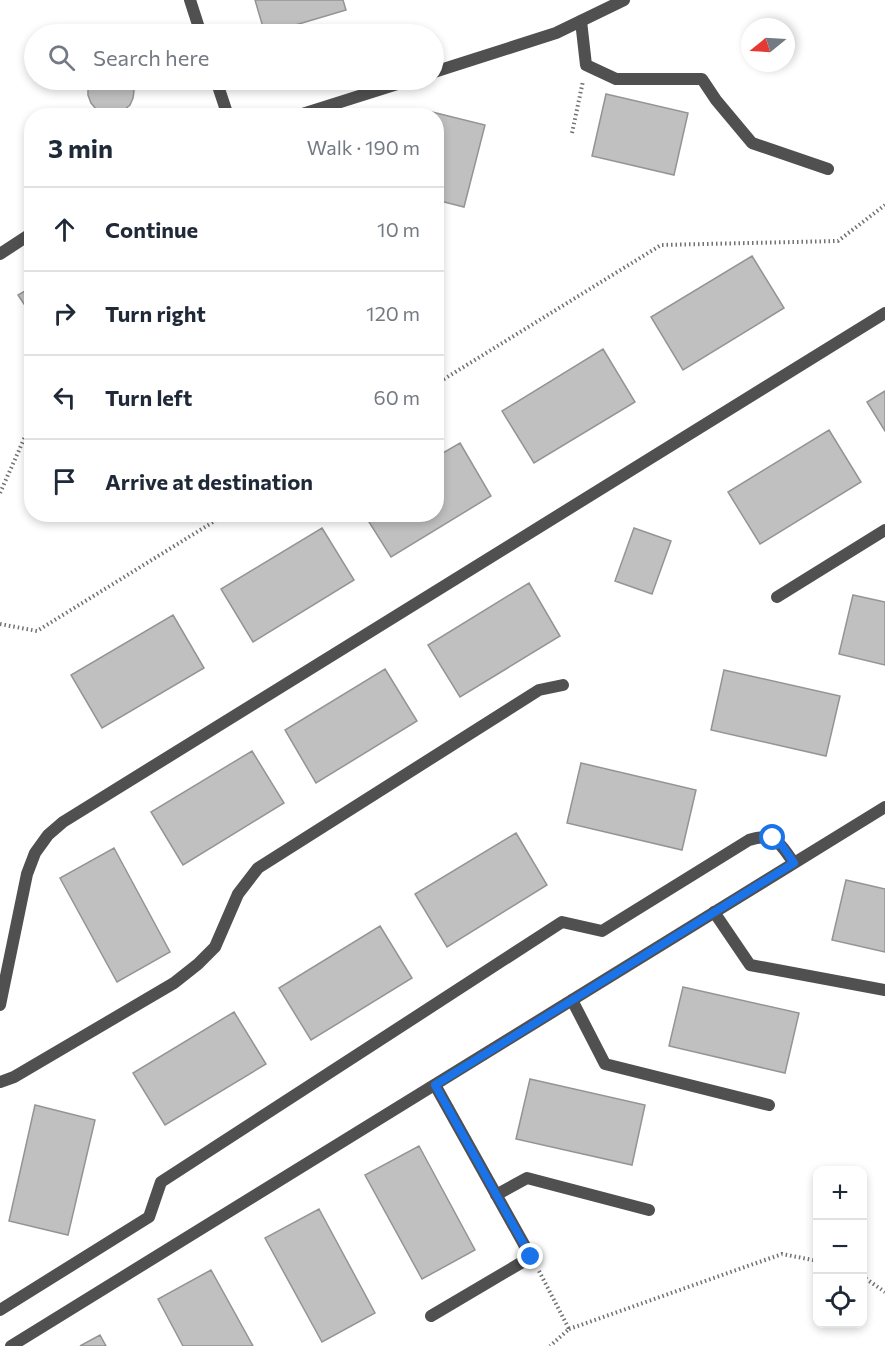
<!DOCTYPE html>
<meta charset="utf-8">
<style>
body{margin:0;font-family:Commissioner,sans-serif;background:#f6f6f7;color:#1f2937}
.controls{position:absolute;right:18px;bottom:18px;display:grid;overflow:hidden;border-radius:12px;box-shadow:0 3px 9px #0003}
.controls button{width:54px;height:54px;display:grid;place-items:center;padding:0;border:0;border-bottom:2px solid #e0e1e3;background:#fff;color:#1f2937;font:30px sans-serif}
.compass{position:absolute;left:741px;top:18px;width:54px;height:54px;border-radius:50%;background:#fff;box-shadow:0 3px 9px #0003;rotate:252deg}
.stop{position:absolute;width:18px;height:18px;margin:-14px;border:4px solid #1a73e8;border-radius:50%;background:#fff}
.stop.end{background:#1a73e8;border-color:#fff;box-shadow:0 2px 6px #0008}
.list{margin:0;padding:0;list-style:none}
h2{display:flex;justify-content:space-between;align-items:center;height:78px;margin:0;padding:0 24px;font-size:26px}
h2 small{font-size:20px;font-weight:400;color:#747a83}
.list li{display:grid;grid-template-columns:39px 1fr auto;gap:18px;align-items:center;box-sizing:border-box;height:84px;padding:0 24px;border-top:2px solid #e0e1e3}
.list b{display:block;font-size:22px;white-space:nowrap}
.list em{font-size:20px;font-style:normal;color:#747a83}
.icon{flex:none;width:33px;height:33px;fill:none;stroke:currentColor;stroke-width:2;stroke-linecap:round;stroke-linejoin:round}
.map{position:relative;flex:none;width:885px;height:1346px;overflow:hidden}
.search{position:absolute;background:#fff;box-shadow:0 3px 9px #0003;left:24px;top:24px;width:420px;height:66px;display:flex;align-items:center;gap:15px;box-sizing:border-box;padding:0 21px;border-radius:33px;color:#747a83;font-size:22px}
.panel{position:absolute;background:#fff;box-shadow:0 3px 9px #0003;left:24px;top:108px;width:420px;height:414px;border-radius:24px}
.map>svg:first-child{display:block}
</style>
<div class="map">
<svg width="885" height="1346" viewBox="0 0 885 1346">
<rect width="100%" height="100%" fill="#fff"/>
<path fill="#c0c0c0" stroke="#949494" stroke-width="1.5" d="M255,0H343L346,10L265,34Z
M91,80H131L134,91L133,98L130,105L124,110L117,113L110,115L102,113L96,109L91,103L88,95V87Z
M606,94L688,113L674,175L592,156Z
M424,110L485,125L464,207L436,200V116H422Z
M752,256L784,308L683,370L651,317Z
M32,287V316L18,295Z
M603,349L635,402L534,463L502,411Z
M885,391V431L867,402Z
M829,430L861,482L760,544L728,492Z
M460,443L491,496L391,557L364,514H436V457Z
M322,528L354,580L253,642L221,589Z
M634,528L671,541L652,594L615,581Z
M529,583L560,636L460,697L428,645Z
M853,595L885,602V665L839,654Z
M173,615L204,668L102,728L71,675Z
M385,669L417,721L316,783L285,730Z
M724,670L840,696L826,756L711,730Z
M252,751L284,803L183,865L151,812Z
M581,763L696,790L682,850L567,823Z
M516,833L547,885L447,947L415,894Z
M114,848L170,952L117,982L60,878Z
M846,880L885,889V952L832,940Z
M380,926L412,978L311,1040L279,988Z
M683,987L799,1013L785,1073L669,1046Z
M234,1012L266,1064L165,1125L133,1073Z
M530,1079L645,1105L632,1165L516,1139Z
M35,1105L95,1120L68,1235L9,1221Z
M419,1146L475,1250L422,1279L365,1175Z
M319,1209L375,1313L322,1342L265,1238Z
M211,1270L253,1346H183L158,1299Z
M100,1335L106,1346H80Z"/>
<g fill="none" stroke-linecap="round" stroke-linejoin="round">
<path stroke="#727272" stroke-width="4" stroke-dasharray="1.5 3" stroke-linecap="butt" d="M572,133L583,81
M436,384L661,245L838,241L885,205
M0,493L32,421
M0,624L37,631L226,514
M539,1271L569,1329L550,1346
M862,1276L885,1292
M569,1329L782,1254L818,1261"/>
<path stroke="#505050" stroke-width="12" d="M714,912L750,965L885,990
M572,1000L605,1064L769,1105
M496,1195L527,1178L649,1210
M431,1316L531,1257L435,1085"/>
<path stroke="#505050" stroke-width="12" d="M190,0L201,34
M581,21L586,65L616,79H702L716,100L752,143L828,169
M216,80L228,116
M777,597L885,530
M0,1005L27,874L35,853L48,835L63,822L885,313
M0,1082L14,1077L174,983L198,964L215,947L238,894L258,868L539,690L563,685
M0,1310L149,1217L161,1182L562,922L602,931L749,840C775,831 780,844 794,863
M11,1346L885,807"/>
<path stroke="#505050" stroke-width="12" d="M434,72L556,33L624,0
M296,116L410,80
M0,254L32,233"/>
</g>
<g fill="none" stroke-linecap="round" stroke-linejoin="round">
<path stroke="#1a73e8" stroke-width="8" d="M531,1257L435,1085L794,863L781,844L773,838"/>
</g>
</svg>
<div class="controls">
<button>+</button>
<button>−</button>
<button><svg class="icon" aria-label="locate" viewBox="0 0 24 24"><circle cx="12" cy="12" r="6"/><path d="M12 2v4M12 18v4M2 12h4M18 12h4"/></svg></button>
</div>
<svg class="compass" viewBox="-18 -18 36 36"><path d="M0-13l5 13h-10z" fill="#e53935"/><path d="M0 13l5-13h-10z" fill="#747a83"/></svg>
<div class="stop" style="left:773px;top:838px"></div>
<div class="stop end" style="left:531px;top:1257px"></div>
<div class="search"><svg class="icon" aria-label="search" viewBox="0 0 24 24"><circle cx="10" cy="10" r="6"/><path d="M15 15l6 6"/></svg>Search here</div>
<section class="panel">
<h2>3 min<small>Walk · 190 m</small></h2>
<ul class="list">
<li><svg class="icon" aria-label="ahead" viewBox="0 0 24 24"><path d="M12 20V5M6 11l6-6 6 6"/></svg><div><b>Continue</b></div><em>10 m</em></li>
<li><svg class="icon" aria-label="right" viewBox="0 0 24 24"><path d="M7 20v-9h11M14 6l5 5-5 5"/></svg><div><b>Turn right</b></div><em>120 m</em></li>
<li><svg class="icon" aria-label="left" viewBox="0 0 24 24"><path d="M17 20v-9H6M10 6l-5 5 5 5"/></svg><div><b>Turn left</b></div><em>60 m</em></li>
<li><svg class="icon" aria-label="arrive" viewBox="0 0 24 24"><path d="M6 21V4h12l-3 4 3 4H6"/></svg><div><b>Arrive at destination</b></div></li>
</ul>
</section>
</div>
